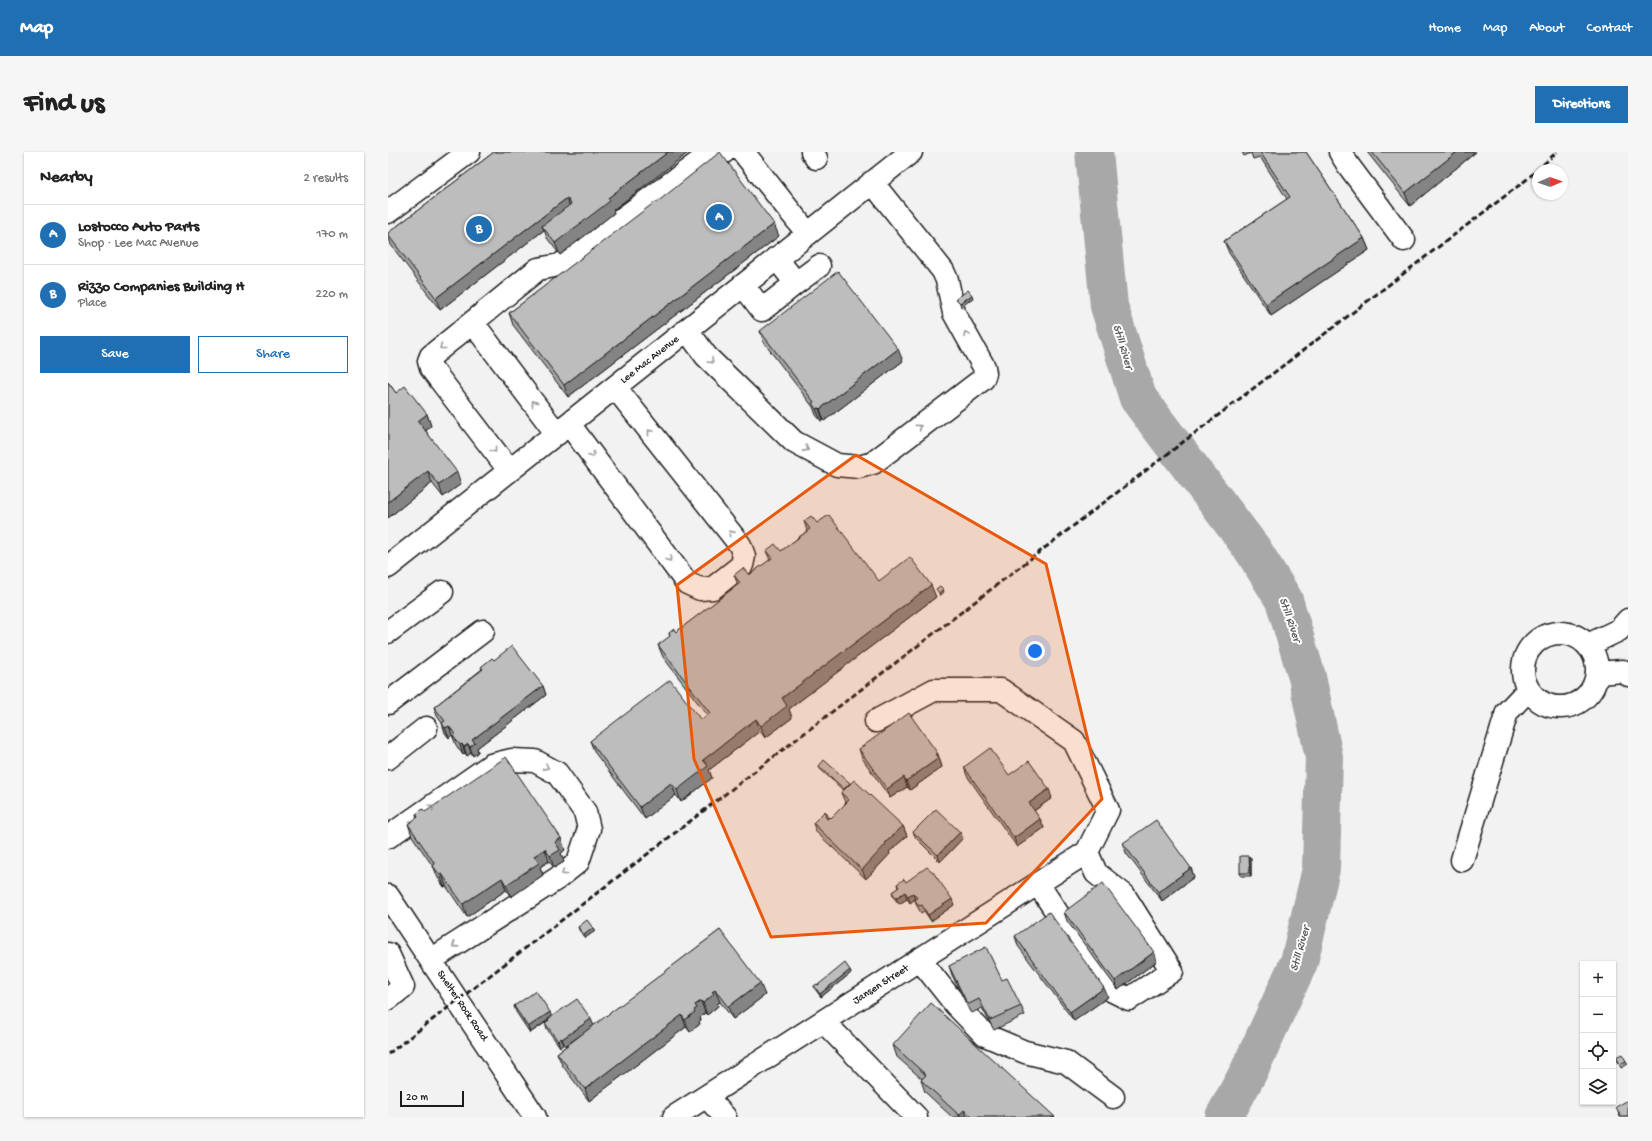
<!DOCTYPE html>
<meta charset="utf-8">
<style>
body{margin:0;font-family:"Gochi Hand",sans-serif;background:#f6f6f6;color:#222}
.controls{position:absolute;right:12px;bottom:12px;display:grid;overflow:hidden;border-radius:0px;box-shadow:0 1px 3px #0004}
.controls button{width:36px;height:36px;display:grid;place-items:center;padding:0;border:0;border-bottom:1px solid #e0e0e0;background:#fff;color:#222;font:20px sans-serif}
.compass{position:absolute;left:1144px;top:12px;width:36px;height:36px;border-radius:50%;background:#fff;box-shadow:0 1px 3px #0004;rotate:88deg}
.scale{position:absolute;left:12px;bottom:10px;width:64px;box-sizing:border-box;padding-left:4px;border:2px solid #1c1c1c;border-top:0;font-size:11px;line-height:14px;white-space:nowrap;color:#1c1c1c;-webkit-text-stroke:3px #fff;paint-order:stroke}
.you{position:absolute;left:647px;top:499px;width:14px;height:14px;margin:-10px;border:3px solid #fff;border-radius:50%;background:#1a73e8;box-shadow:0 0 0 6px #1a73e833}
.badge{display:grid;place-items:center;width:26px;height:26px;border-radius:50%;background:#1f6fb2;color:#fff;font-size:13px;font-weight:700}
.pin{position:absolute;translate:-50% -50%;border:2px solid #fff;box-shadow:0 1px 4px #0006}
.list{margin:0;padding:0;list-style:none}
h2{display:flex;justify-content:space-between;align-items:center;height:52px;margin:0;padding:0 16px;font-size:17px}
h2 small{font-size:13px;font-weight:400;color:#767676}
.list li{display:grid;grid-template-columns:26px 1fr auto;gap:12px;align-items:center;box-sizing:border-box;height:60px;padding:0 16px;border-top:1px solid #e0e0e0}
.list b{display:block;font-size:15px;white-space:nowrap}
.list p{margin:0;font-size:13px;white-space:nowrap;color:#767676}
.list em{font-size:13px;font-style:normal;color:#767676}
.actions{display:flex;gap:8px;padding:12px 16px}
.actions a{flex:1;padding:9px 0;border:1px solid #1f6fb2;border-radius:0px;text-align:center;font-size:14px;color:#1f6fb2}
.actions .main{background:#1f6fb2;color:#fff}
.icon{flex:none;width:22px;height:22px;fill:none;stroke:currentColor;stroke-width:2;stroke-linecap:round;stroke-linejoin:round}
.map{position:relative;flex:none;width:1240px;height:965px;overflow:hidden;border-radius:0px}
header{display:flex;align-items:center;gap:24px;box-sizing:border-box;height:56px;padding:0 20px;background:#1f6fb2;color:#fff}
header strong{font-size:19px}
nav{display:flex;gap:22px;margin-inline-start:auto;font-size:14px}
.intro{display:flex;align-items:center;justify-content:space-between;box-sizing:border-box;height:96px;padding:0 24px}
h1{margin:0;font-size:28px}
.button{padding:10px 18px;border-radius:0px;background:#1f6fb2;color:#fff;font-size:14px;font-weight:700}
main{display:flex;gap:24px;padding:0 24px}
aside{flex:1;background:#fff;border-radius:0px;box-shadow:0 1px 3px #0004}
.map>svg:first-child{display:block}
</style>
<header>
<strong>Map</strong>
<nav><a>Home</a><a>Map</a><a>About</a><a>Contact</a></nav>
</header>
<div class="intro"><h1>Find us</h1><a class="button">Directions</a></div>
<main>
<aside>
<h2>Nearby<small>2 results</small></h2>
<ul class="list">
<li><span class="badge">A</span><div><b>Lostocco Auto Parts</b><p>Shop · Lee Mac Avenue</p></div><em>170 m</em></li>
<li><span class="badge">B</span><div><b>Rizzo Companies Building H</b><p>Place</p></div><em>220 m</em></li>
</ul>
<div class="actions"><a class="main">Save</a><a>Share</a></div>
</aside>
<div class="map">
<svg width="1240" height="965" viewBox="0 0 1240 965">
<rect width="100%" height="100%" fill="#f2f2f2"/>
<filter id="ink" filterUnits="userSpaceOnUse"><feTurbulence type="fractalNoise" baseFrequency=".025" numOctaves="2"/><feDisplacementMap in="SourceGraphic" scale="8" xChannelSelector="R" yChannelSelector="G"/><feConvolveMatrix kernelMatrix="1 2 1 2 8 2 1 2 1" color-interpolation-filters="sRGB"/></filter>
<g filter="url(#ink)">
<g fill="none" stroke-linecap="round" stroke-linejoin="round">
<path stroke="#a8a8a8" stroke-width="38" d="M706,0L721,154L750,246L865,398L896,448L919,525L936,605L933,717L911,810L861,919L836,965"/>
<defs>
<path id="minor" d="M355,0L420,82
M424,0L428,6
M952,0L960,13L1016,88
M0,60L81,0
M408,131L431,114
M355,133L374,158L408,131L388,106
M85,171L169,282
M299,178L318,204L406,290L449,313L471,315L485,311L595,227L597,221L596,215L566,161L559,128L555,119L484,30
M181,272L299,431L312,437L325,436L354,413L356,404L352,393L227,235
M121,318L43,216L41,209L43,204L150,117L172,113L322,2L336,0
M0,415L523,0
M0,480L54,440
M1135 518a37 37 0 1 1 74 0a37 37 0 1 1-74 0Z
M1200,493L1231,478L1240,468
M1210,521L1235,519L1240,523
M0,551L95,479
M488,569L546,538H613L686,589L720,658L699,700
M0,606L38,576
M0,685L103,613L124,608L147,609L169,621L197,660L201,677L190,710L170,726L43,808
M1074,708L1119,560L1140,538
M650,732L719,836L741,847L784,819L736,743L708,721L699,700
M0,744L147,965
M0,802L15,835L0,847
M532,808L567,852L597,883L637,900L678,910L725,945
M436,870L528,965
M319,945L337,965
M286,965L699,700"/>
</defs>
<use href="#minor" stroke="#1c1c1c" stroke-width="25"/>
<use href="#minor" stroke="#fff" stroke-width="22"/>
<path stroke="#1c1c1c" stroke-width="3" stroke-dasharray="6 3" stroke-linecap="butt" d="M0,902L680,378L1138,28L1169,0"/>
</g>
<path fill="#a3a3a3" stroke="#1c1c1c" d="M106,0H301L225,58L226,61L172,103L159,86L156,78L52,158L3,93L0,84V81Z
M854,0H918L976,86L981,98L883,164L841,101L836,89L899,47L872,5L865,7L863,1L856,4Z
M979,0H1088L1022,54Z
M268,51L391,84L180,245L125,173L121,161Z
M372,179L515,209L436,269L435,268L433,269L428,263L425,255L376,191Z
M0,230L8,241L39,262L43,274L38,279L73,332L55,345L44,331L0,366Z
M416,369L429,371L491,429L548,445L401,557L404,566L377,586L372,579L321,618L324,626L293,650L288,643L257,667L207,601L202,589L313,568L319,563L275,505L270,493L282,485L281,481L288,480L350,433L346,423H361L382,408L378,399H393L419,379Z
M106,508L155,534L158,543L89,596L90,600L85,604L83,601L79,604L77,601L75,603L68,593L64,583L61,586L57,581L54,571L49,564L46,555L94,517L93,515Z
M471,597L550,602L554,615L522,638L519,635L502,646L474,606Z
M431,614L462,631L515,674L519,684L501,700L502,702L478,727L428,680L425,671L439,662L441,666H443L458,651L457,650L453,641L455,638L432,617Z
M576,615L621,623L664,646L646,659L652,667L656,676L629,695L579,624Z
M37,660L177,698L173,701L176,710L166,716L161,709L152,715L155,723L123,745L118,738L79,765L58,734L56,735L50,726L46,716L24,684L20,672L29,666L28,662Z
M525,680L575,686L552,710L528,686Z
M735,691L803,716L806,725L774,749L738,701Z
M863,707V724H853L852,721Z
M518,730L566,753L543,769L536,759L533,761L529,754L527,748H528L527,747L522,751L519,747L511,752L506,746L504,740L510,736L509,732Z
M676,760L769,809L730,838L679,769Z
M190,775L205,776L207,779L197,786L191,778Z
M332,778L377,843L345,867L332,850L329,852L330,854L319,863L317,861L312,865L313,868L311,870L312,872L302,880L298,875L201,949L174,913L169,901L205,874L177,894L176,892L172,895L159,877L157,871L160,869L142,881L128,860L126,854L163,864L206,874Z
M627,784L720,845L686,869L630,794Z
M561,814L614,828L633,854L637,863L606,878L594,856L584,861L582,860L564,823Z
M463,821L433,845L427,837L426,834Z
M505,893L667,965H564L537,940L533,928L534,927L509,905Z
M1228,905L1238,909L1240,912L1233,916Z
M1228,955L1240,965H1232Z"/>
<path fill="#848484" stroke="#1c1c1c" d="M280,0H301L225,58L226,61L172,103L167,91L220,46Z
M1069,0H1088L1022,54L1017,41Z
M179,46L183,58L154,74L156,78L52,158L48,146Z
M386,72L391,84L180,245L176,233Z
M976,86L981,98L883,164L878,152Z
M584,143L585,146L573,155L572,151Z
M510,197L515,209L436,269L432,257Z
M431,256L435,268L433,269L428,257Z
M39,262L43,274L35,281L30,269Z
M40,319L44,331L0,366V350Z
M69,320L73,332L55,345L51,333Z
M543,433L548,445L401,557L404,566L377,586L373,574L394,546Z
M555,437L556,440L552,444L551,441Z
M155,534L158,543L89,596L90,600L85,604L82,595L84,588Z
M368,567L372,579L321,618L324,626L293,650L289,638L315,608Z
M61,574L64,583L61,586L57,576Z
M74,592L77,601L75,603L72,593Z
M80,592L83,601L79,604L76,595Z
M551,606L554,615L522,638L518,629Z
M516,625L519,635L502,646L499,637Z
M283,631L288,643L257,667L252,655Z
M661,637L664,646L644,660L641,651Z
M439,662L443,671L437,664Z
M652,667L656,676L629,695L626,686Z
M515,674L519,684L501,700L502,702L478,727L474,718L497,691Z
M572,680L575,686L552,710L550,703Z
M173,686L177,698L173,701L176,710L166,716L162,704L167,690Z
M157,697L161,709L152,715L155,723L123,745L118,733L146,704Z
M861,704L863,707V724L862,721Z
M803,716L806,725L774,749L770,740Z
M54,722L58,734L56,735L52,723Z
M114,726L118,738L79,765L75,752Z
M517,740L519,747L511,752L508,746Z
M525,741L527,747L522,751L520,744Z
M564,747L566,753L543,769L540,763Z
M205,776L207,779L197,786L196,783Z
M766,800L769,809L730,838L727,829Z
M462,818L463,821L433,845L432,842Z
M372,831L377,843L345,867L340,855Z
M716,836L720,845L686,869L682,860Z
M327,838L332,850L329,852L330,854L319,863L315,851L324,840Z
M313,849L317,861L312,865L313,868L311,870L312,872L302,880L297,868L307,853Z
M162,860L164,866L160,867V868L142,881L140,875Z
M294,863L298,875L201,949L197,937Z
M203,867L206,874L177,894L174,887Z
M173,886L176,892L172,895L170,889Z
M576,958L579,965H572L571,963Z"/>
<path fill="#bdbdbd" stroke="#1c1c1c" d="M106,0H280L220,46L222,49L167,91L154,74L183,52L179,46L48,146L0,83V81Z
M332,0L386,72L176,233L121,161L267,50L268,51Z
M872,0H918L976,86L878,152L836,89L902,45Z
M984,0H1069L1017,41Z
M450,119L510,197L432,257L431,256L428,257L424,251L426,250L372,179Z
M580,138L584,143L572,151L568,147Z
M0,230L8,241L17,234L39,262L30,269L69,320L51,333L40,319L0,350Z
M441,363L491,429L522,405L543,433L394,546L399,554L373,574L368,567L315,608L320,614L289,638L283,631L252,655L202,589L282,528L313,568L322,561L270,493L282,484L281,481L286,477L288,480L352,431L346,423L355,416L361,423L384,406L378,399L387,392L393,399L422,377L416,369L423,364L429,371Z
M552,434L555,437L551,441L548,437Z
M124,494L155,534L84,588L87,591L82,595L80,592L76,595L74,592L72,593L65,584L67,582L61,574L57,576L54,571L57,569L46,555L95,517L93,515L104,506L106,508Z
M521,561L550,602H548L551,606L518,629L516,625L499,637L471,597Z
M602,596L621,623L641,609L661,637L641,651L652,667L626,686L576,615Z
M118,605L173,686L167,690L172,698L162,704L157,697L146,704L151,711L118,733L114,726L75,752L54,722L52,723L45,714L47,712L20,672L30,665L28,662L35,657L37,660Z
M436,608L462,631L456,637L431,614Z
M466,628L515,674L497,691L498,692L474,718L425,671L437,659L439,662L437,664L439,667L442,665L443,666L461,648L453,641Z
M548,657L572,680L550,703L525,680Z
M768,668L803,716L770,740L735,691Z
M852,704H861L862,721H852Z
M539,715L545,720L564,747L540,763L534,753L531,754L527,748L529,746L525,741L520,744L517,740L508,746L504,740L511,735L509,732L516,727L518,730Z
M715,731L766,800L727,829L676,760Z
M661,760L716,836L682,860L627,784Z
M199,768L205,776L196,783L190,775Z
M332,778L372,831L340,855L327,838L324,840L326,842L315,851L313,849L307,853L309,856L306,858L307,860L297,868L294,863L197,937L169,901Z
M598,795L614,828L619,826L633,854L602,868L591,847L581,852L579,851L561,814Z
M457,811L462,818L432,842L426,834L429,832L430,833Z
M148,839L162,860L140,875L126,854Z
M189,847L203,867L174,887L173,886L170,889L157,871L161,868L160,867Z
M543,851L667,965H584L576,958L571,963L533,928L538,923L505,893Z
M1234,902L1238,909L1232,912L1228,905Z
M1240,948V965H1233L1228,955Z"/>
<defs><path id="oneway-chevron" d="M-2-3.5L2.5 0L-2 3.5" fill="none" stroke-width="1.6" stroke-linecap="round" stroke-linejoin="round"/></defs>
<g stroke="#999">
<use href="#oneway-chevron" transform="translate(578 182) rotate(-120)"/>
<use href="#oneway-chevron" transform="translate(54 195) rotate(142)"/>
<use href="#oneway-chevron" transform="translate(323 209) rotate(45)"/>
<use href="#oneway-chevron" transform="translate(146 251) rotate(-128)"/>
<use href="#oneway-chevron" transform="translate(531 275) rotate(-37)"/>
<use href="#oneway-chevron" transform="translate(262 280) rotate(-128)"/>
<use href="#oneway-chevron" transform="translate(418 297) rotate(28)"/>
<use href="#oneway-chevron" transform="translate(106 298) rotate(53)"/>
<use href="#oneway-chevron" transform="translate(204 303) rotate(54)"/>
<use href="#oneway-chevron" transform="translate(343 381) rotate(-129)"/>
<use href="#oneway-chevron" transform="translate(281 407) rotate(53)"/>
<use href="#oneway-chevron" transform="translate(158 615) rotate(28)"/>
<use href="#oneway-chevron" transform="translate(44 655) rotate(-35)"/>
<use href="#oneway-chevron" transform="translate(176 721) rotate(141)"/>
<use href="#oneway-chevron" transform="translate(67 793) rotate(147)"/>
</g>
</g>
<path fill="#e8590c" fill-opacity="0.2" stroke="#e8590c" stroke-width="3" stroke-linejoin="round" d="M468,303L658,412L714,647L598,771L383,785L306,607L289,433Z"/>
<g text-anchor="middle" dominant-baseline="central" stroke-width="4" stroke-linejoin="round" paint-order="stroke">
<g font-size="11" fill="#1c1c1c" stroke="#fff">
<text transform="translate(262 208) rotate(-38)">Lee Mac Avenue</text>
<text transform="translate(493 833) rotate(-33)">Jansen Street</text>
<text transform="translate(74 854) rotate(56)">Shelter Rock Road</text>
</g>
<g font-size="12" font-style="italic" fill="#5b5b5b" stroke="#fff">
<text transform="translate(734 195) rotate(73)">Still River</text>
<text transform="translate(901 468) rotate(71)">Still River</text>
<text transform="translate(913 797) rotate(-74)">Still River</text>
</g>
</g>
</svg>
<div class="controls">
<button>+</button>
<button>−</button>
<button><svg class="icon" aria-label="locate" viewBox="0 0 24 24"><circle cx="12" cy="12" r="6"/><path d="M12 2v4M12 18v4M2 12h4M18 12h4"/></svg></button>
<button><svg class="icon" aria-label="layers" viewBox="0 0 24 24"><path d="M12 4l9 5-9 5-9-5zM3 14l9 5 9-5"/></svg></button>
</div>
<svg class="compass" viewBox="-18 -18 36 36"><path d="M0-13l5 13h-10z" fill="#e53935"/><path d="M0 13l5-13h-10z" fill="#767676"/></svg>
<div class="scale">20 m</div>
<div class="you"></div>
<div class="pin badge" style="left:331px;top:65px">A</div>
<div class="pin badge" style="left:91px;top:77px">B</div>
</div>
</main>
